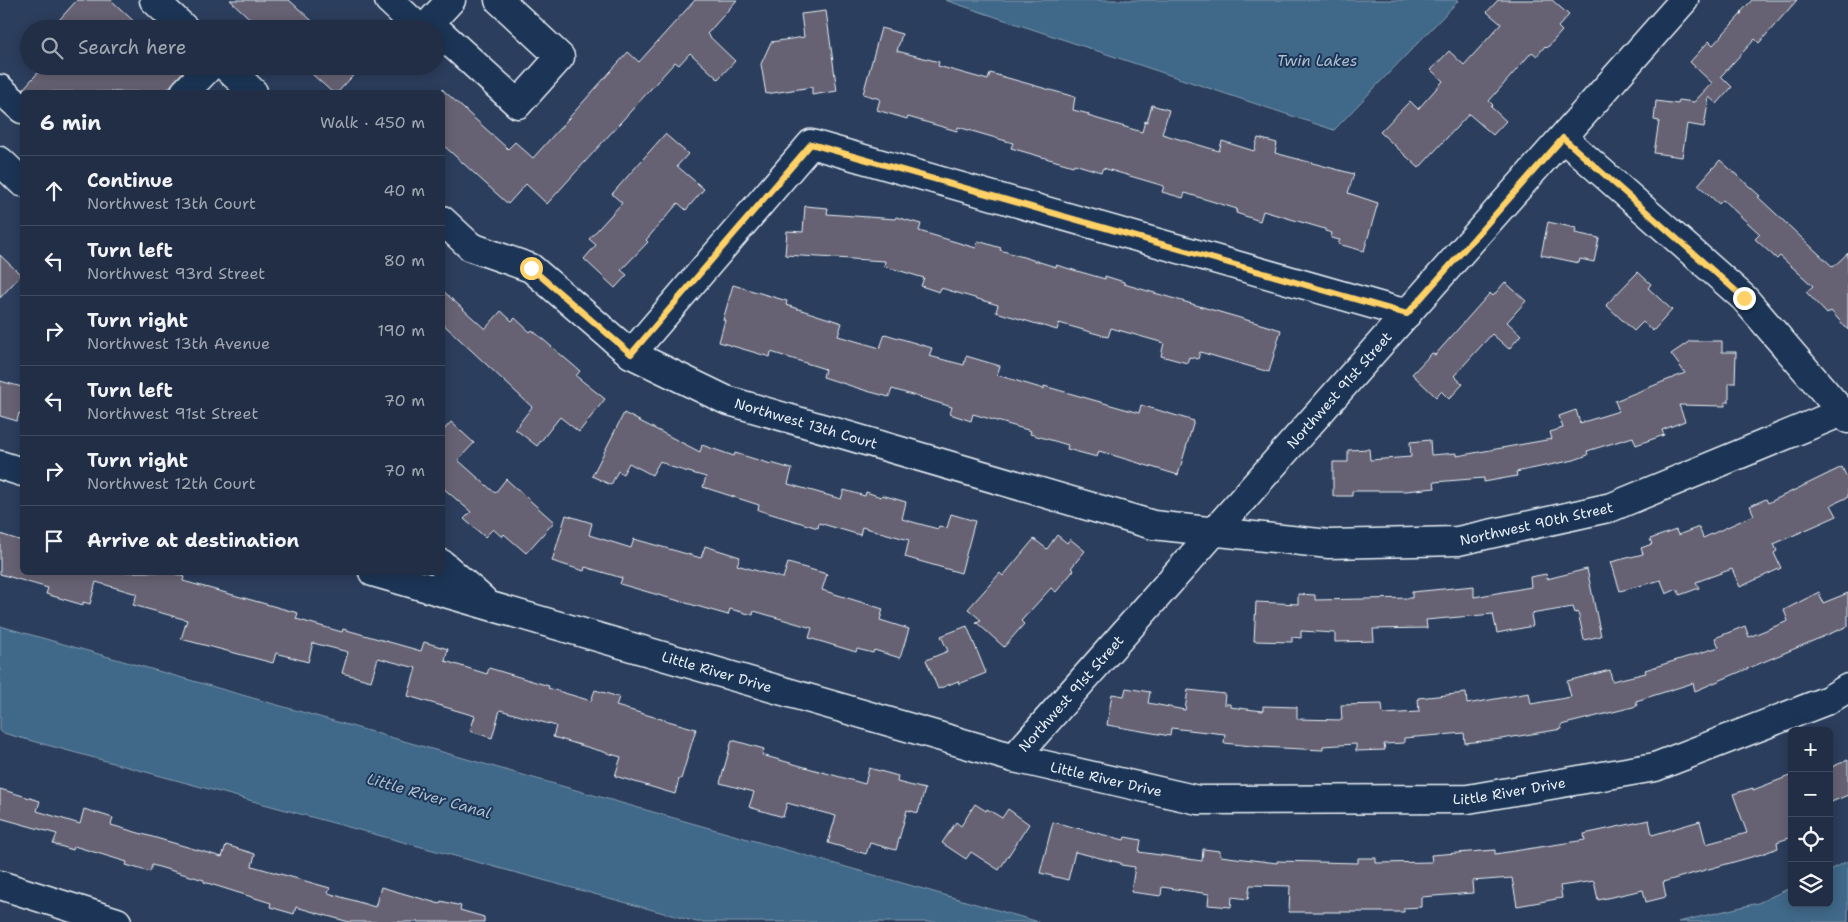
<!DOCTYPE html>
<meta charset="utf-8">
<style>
body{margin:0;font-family:"Shantell Sans",sans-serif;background:#29364d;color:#f1f3f6}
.controls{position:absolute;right:15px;bottom:15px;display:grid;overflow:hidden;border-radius:8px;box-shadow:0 2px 12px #0003}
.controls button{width:45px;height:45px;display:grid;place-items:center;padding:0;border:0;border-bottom:1px solid #3e4a5f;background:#212e46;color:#f1f3f6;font:25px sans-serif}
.stop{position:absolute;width:15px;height:15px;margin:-11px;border:4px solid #ffd166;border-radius:50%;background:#fff}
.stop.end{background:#ffd166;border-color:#fff;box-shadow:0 1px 5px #0008}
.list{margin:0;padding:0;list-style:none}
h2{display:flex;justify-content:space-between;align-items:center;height:65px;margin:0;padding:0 20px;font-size:21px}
h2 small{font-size:16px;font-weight:400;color:#a2a8b3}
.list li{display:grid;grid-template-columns:32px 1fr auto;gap:15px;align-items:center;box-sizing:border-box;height:70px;padding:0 20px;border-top:1px solid #3e4a5f}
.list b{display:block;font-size:19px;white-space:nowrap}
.list p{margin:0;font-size:16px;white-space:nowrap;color:#a2a8b3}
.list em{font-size:16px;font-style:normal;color:#a2a8b3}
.icon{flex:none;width:28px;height:28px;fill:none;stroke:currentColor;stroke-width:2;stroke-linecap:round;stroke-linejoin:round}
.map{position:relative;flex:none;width:1848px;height:922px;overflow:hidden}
.search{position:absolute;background:#212e46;box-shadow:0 2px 12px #0003;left:20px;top:20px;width:425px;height:55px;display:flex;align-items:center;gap:12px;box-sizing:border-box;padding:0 18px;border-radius:28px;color:#a2a8b3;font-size:19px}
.panel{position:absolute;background:#212e46;box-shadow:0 2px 12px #0003;left:20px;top:90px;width:425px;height:485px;border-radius:8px}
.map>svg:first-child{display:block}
</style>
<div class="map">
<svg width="1848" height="922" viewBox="0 0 1848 922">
<rect width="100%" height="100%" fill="#2c3e5d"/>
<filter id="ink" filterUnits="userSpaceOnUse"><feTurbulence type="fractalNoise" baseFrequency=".02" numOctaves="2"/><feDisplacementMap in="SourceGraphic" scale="10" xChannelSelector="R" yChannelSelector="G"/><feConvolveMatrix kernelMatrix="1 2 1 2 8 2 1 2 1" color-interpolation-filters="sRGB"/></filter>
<g filter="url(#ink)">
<path fill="#406888" stroke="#839fb5" d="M945,0H1459L1334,130Z
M0,626L1039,922H697L14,736L0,732Z
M1848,861V922H1678L1758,903L1792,887V903H1829V870Z"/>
<path fill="#666273" stroke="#e8f1f8" d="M77,0H111L142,29H51Z
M230,0H289L321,29H261Z
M695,0H737L707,34L735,61L718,79L690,53L679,65L675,62L547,204L526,184L508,204L442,144V89L508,149L515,142L533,158L628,52L639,62Z
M1498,0H1552L1569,15L1558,27L1562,31L1547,48L1545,46L1537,56L1532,52L1489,101L1493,105L1491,107L1506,121L1493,135L1469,114L1419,168L1380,132L1410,101L1418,109L1443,81L1431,70L1449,51L1464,65L1501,24L1487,12Z
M1752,0H1797L1759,43L1755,39L1721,76L1732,87L1717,104L1709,97L1704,127L1687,124L1682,157L1654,153L1659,121L1654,120L1656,101L1678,104L1679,100L1694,102L1712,83L1690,62L1709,41L1713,45L1742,13L1741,12Z
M826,11L837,91L812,95V87L766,94L761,64L771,42L804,37L801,14Z
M881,28L902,34L897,51L939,62L938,66L988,80L990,73L1075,97L1073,110L1089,114L1088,116L1142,132L1145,121L1147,122L1152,105L1169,110L1162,134L1219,151L1222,141L1254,151L1258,138L1277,143L1275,153L1354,174L1348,193L1378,203L1364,251L1338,244L1340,240L1331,238L1332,233L1325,231V229L1263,211L1260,221L1236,213L1237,209L1185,193L1183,198L1162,192L1164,186L1103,168L1101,172L1074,164L1073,166L1011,148L1013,143L958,127L957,131L908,117L907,119L877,110L880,99L863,94Z
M44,66H188L165,92H27L23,89Z
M303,66H362L338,92H332Z
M665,134L688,154L677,166L704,189L686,210L678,203L646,240L648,242L621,270L627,275L615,288L584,259L596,245L589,239L622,203L612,194Z
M1720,160L1760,196L1758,197L1833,267L1848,253V330L1831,311L1827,314L1806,292L1813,286L1780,256L1777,259L1755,239L1760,234L1723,200L1719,204L1698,185Z
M805,206L828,208L827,214L895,219L896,217L921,224L919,231L976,248L978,241L1001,248L1000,250L1056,267V265L1105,279V276L1124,282V284L1281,330L1269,372L1200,352L1198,359L1189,357L1187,363L1161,356L1164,343L1111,328L1108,337L1059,323L1057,330L1020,319L996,312L998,305L941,288L939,292L921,286L924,278L884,266L885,261L785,255L787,231L803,232Z
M1548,222L1576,228L1575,233L1599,238L1594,262L1580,259L1579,263L1541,255Z
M0,255L21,275L0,298Z
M1638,272L1651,284L1648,288L1672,310L1653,331L1643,322L1634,331L1606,305Z
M1505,282L1526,301L1507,322L1521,335L1509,349L1492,334L1454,376L1463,384L1449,399L1441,391L1436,397L1412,374L1432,353L1435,355L1490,293L1493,296Z
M733,285L787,301L786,305L842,323L838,336L880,348L885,334L932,348L929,356L964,365L966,356L1000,366L997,375L1044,389V386L1139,413L1141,405L1194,421L1178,475L1099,451L1097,457L1067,449L1068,445L1030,434L1031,431L973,414L971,421L950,414L952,407L892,389L889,397L867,391L823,377L825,369L771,352L770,357L719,342L725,320H723Z
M442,290L485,329L501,311L512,321L515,318L530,332L532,330L580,371L576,376L605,399L579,432L560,417L537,446L515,429L532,407L442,323Z
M1690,341H1722V352H1736L1735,383H1729V402H1725V406L1679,405L1685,421L1662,430L1664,435L1636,445L1633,437L1587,451L1588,455L1574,460L1516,472L1517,476L1484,482V478L1434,482L1435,488L1406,491H1352V496H1333V462H1348V450L1369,449L1370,460L1411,457L1410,442L1430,440L1431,455L1457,453V456L1552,439L1550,432L1563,428L1559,416L1576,410L1580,423L1619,411L1615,401L1685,373L1671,354Z
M0,381L22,387V414L19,413L17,421L0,416Z
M624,413L700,452L702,445L734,456L735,453L771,464V463L792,469L788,484L841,499L844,490L865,496L866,492L881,497L882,495L906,502L902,519L938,529L939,526L947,528L951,514L975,521L961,573L905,557L909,540L862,527L860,535L819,523L818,528L758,510L759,505L703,487L706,477L671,467L660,461L652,475L629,463L623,474L618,471L611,485L592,476Z
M451,422L474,443L458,460L495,493L506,479L554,522L526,553L504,534L502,537L493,529L485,537L464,519L471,512L442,487V432Z
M1842,467L1848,480V497L1831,505L1837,516L1774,544L1777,551L1774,553L1781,568L1740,587L1732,569L1696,582L1699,588L1680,595L1677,589L1666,594L1661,580L1620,591L1611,562L1643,554L1641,548L1652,544L1650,539L1676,530L1678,535L1699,527L1703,538L1754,515L1750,506L1766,499L1768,503Z
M566,515L592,523L589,535L631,548L634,539L701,558L705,546L740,557L737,565L782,578H783L788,563L827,574L822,590L883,609L880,620L909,629L900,658L874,650L873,653L857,649L856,652L809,638L812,628L754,611L753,615L730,609L728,615L620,584L622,578L585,567L584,571L552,561Z
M0,534L22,541V572H170L184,577L183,581L298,613L296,619L342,632L343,629L421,651L424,642L448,649L445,661L487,674L489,668L549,686L548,688L591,701L595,690L619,697L616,706L696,729L681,779H679L675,794L615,776L621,757L553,737L556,726L500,710L492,738L470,731L475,716L408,696L416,668L378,658L371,681L342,673L348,652L313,643L308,662L276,653L273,663L181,639L187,620L133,605L137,594L96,582L90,604L83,602V605L46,594L48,588L0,574Z
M1057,535L1067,543L1070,539L1085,551L1071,568L1074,570L1056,592L1051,588L1021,621L1024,624L1004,647L976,622L981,620L968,609L1000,573L1003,576L1034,539L1047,549Z
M1587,569L1601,636L1584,640L1578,612L1575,613L1573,607L1531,614L1533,626L1497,633L1493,614L1426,620L1427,628L1373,629L1374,641L1335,642V633L1301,631V638L1292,637V642L1254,641L1256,602L1298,604V594L1315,595V600L1412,598V592L1474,586V597L1531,587L1530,577L1546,574L1547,579Z
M1819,592L1823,603L1848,593V626L1695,691L1693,683L1636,701L1637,706L1561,725L1562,729L1501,739L1465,743L1464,733L1404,738V743L1384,744L1385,750L1356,751V744L1323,746V750L1261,747L1224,743L1225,734L1171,728L1170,736L1107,725L1112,694L1124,696L1126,688L1150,692L1148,703L1185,710L1188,690L1225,694L1224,704H1230V707L1263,711V706L1297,707V719L1342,720L1341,705L1382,704L1383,714L1419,712L1418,698L1466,693L1467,704L1529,693L1531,704L1571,697L1567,681L1610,670L1612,681L1646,673L1645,670L1719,647L1715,638L1745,626L1749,637L1788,621L1784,610Z
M967,626L986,673L959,684L958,681L938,689L926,660L948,651L941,636Z
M732,740L764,749L762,755L865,784L869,768L898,776L897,782L925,789L918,813L907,810L896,850L870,843L866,854L828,843L836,816L787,803L783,817L749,807L754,792L720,783Z
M1848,760V795L1829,803V768Z
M1792,775V837L1777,842L1778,848L1762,854L1663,882L1666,897L1646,902L1643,890L1598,900L1594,881L1560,886L1562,898L1517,906L1512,878L1472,881L1473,893L1421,897V907L1404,908V912H1289L1290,886L1250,885L1248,899L1232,897L1231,907L1208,905L1209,894L1162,887L1161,896L1131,892L1135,867L1121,865V863L1075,852L1068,880L1040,873L1053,822L1124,840L1125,837L1141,840L1139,852L1202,861L1203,849L1220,851V856L1277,863V861L1358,863V858H1376V863L1432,862L1431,855L1495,850V854L1585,840L1584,834L1649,820L1652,835L1700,821L1706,844L1747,833L1733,794L1753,788V790Z
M0,789L40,801L37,811L80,824L84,809L113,818L111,825L222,857L226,845L255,854L252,866L330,888L328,893L375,907L381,887L440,904L441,901L461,906L460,910L484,917V922H349L296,907L294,914L270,907L271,903L204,882V880L152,865L150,872L126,865L127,862L74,846L73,850L53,844L57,834L0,818Z
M975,804L986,811L987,809L1002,818L1008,809L1029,824L999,870L971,852L966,859L942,843L956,822L961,826Z"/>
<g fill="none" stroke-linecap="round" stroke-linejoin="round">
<defs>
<g id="minor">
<path d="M154,0L185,29"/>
<path d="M389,0L420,29"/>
<path d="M424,29L451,0"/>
<path d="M436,29L518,104L560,57L499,0"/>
<path d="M225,66L253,92"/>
<path d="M0,89L22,109"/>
<path d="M185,92L210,66"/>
<path d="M1563,138L1744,298L1848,419"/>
<path d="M0,161L22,182"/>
<path id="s1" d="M442,220L471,247L531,268L631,354L726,400L1153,525L1329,544L1458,541L1612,507L1842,412"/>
<path d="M631,354L811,144L1407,314"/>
<path d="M0,465L22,472"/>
<path d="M442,564L483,600"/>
<path id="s2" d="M373,572L1014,758L1198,800L1468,799L1655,767L1828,700L1848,688"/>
<path id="s3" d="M1014,758L1684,0"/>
<path d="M0,885L117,922"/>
</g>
</defs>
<use href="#minor" stroke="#e8f1f8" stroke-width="31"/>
<use href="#minor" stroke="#1d3557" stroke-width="28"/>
</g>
</g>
<g fill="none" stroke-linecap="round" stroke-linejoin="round" filter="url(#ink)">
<path stroke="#ffd166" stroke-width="6" d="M531,268L631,354L811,144L1407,314L1563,138L1744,298"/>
</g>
<g text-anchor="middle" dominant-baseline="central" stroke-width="4" stroke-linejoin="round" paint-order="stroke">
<g font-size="14" fill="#e8f1f8" stroke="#1d3557">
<text stroke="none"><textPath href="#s3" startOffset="491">Northwest 91st Street</textPath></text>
<text stroke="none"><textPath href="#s1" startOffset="424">Northwest 13th Court</textPath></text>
<text stroke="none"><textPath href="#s1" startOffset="1172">Northwest 90th Street</textPath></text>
<text stroke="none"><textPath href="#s2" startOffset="358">Little River Drive</textPath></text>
<text stroke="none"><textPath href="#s3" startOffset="86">Northwest 91st Street</textPath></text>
<text stroke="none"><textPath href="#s2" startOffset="762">Little River Drive</textPath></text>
<text stroke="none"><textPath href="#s2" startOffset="1168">Little River Drive</textPath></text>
</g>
<g font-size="15" font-style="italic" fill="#adc1d1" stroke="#1d3557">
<text x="1317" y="61">Twin Lakes</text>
<text transform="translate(429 796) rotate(16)">Little River Canal</text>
</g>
</g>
</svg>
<div class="controls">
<button>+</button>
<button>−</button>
<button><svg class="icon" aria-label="locate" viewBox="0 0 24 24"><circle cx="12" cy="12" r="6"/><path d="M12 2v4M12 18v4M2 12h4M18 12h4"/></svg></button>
<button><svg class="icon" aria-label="layers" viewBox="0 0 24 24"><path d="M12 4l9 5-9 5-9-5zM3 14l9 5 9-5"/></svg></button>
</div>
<div class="stop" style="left:531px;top:268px"></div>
<div class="stop end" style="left:1744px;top:298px"></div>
<div class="search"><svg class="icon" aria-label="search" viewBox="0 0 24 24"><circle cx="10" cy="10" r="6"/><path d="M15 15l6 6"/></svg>Search here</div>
<section class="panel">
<h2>6 min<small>Walk · 450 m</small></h2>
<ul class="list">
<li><svg class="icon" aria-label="ahead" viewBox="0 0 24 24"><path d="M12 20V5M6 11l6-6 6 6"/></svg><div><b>Continue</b><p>Northwest 13th Court</p></div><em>40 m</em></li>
<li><svg class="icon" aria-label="left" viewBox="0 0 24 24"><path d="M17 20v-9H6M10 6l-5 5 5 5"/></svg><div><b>Turn left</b><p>Northwest 93rd Street</p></div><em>80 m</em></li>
<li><svg class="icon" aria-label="right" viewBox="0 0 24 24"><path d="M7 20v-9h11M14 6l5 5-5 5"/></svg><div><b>Turn right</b><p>Northwest 13th Avenue</p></div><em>190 m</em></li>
<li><svg class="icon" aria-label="left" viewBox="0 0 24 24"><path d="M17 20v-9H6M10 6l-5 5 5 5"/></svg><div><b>Turn left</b><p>Northwest 91st Street</p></div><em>70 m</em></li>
<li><svg class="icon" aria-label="right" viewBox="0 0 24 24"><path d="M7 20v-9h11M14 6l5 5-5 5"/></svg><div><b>Turn right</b><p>Northwest 12th Court</p></div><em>70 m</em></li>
<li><svg class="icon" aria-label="arrive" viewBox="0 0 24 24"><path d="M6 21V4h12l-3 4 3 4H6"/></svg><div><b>Arrive at destination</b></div></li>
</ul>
</section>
</div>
